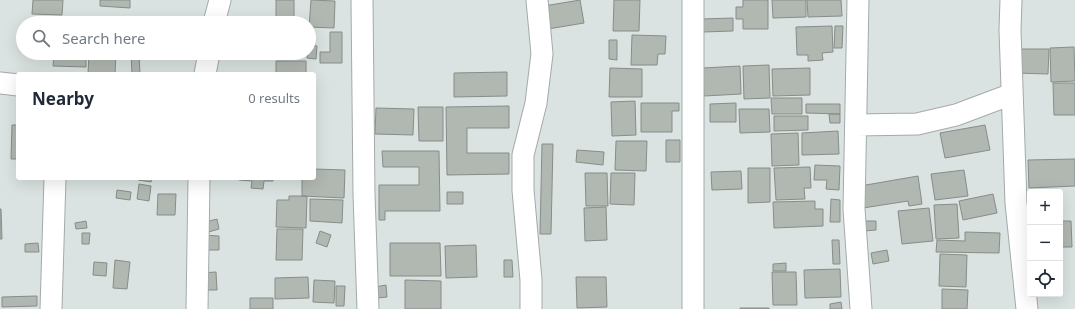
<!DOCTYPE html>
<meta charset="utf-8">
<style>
body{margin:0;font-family:"Noto Sans",sans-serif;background:#f2f2f3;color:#1f2937}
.controls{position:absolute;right:12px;bottom:12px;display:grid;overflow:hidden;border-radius:4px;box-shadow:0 4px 16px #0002}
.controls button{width:36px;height:36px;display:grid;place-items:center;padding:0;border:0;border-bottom:1px solid #e0e1e3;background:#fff;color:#1f2937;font:20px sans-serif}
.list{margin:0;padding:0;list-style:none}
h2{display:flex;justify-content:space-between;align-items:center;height:52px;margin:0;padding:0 16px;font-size:17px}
h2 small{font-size:13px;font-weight:400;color:#747a83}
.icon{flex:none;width:22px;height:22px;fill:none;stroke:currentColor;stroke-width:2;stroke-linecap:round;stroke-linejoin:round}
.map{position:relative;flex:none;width:1075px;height:309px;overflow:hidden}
.search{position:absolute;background:#fff;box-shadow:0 4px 16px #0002;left:16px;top:16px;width:300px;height:44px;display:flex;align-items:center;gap:10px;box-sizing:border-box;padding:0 14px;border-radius:22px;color:#747a83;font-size:15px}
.panel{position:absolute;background:#fff;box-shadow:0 4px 16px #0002;left:16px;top:72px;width:300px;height:108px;border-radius:4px}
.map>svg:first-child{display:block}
</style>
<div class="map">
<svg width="1075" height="309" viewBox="0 0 1075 309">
<rect width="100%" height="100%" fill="#dae3e1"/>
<path fill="#b1b7b1" stroke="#878d88" d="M33,0H63L62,15L32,14Z
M100,0H130V8L100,6Z
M276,0H294V20L276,19Z
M311,0L335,1L334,28L309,27Z
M580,0L584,23L548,29L544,6Z
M614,0H640L639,31H613Z
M743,0H768V29H743V19H736V7H743Z
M772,0H806V17L773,18Z
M807,0H841L842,16L808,17Z
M733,18V31L703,32L702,19Z
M258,20V23H240V21Z
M832,26L833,52L822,53L823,60L808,61V55H797L796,27Z
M835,26H843L842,48H834Z
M330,32H342V63H320V52H330Z
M632,35L666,36L665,54H658L657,65H631Z
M609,40H617V60L609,59Z
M309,45L317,46L316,59L307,58Z
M1074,47L1075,81L1051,82L1050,48Z
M1015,49H1049L1048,74L1015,73Z
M54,53H86V67L53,66Z
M89,53H116L115,74H88Z
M131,53H139L140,74H132Z
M274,53H297V57L274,56Z
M276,61H306V74H276Z
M769,65L770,98L744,99L743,66Z
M740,66L741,94L704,96L703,68Z
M610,68L642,69V97H609Z
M810,68V95L773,96L772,69Z
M507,72V96L454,97V73Z
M1053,83H1075V115H1054Z
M771,98H802V114H772Z
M635,101L636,135L612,136L611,102Z
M641,103H679V111H672V132H641Z
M736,103V122H710V104Z
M806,104H840V114L806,113Z
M509,106V128H467V153H509V174L447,175L446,107Z
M418,107H443V141H419Z
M376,108L414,109L413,135L375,134Z
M739,109H769L770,132L740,133Z
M829,114H840V123H830Z
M774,116H808V130L774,131Z
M12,125H18V159H11Z
M985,125L990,150L945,158L940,133Z
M838,131L839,154L802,155V133Z
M798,133L799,165L772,166L771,134Z
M666,140H680V162H666Z
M616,141H647L646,171L615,170Z
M542,144H553L551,234H540Z
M577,150L604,152L603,165L576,162Z
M382,151H439L440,211H385V220H379V185H419V167H383Z
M1075,159V186L1029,188L1028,160Z
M815,165L840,166L839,190L826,189L827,180H814Z
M810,167L811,188H804L805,199L776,200L774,168Z
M748,168H770V202L748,203Z
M314,169L345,170L344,198L302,196V178H314Z
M964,170L968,196L935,200L931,174Z
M741,171L742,189L712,190L711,172Z
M585,173H607L608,206H586Z
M611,173H635L634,205L610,204Z
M918,176L922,204L909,206L908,201L863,208L860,186Z
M138,178H152L151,182L138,180Z
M239,178H273V181H264L263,189L251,188L252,181L239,180Z
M139,184L151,186L149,201L137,199Z
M117,190L131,192L130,200L116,198Z
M447,192H463V204H447Z
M158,194H176L175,215H157Z
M993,194L997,213L963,220L959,201Z
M289,196H307L306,228L276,227L277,200H289Z
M310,199L343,200L342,223L310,221Z
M831,199L840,200V222H830Z
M815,201V209H823V226L774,228L773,202Z
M957,204L959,238L936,239L934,205Z
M606,207L607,240L585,241L584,208Z
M929,208L933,241L902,244L898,211Z
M0,209H1L2,239H0Z
M217,219L219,229L205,233L202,223Z
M86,221L87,228L76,229L75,223Z
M864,221H876V230L864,231Z
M1060,221H1071L1072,247H1060Z
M277,229H303L302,260H276Z
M320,231L331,235L327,247L316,243Z
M965,232L1000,233L999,253L936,252L937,240L965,241Z
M82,233H90L89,244H82Z
M202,235L219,236V250H202Z
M832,240H839L840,264H833Z
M38,243L39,252H25V244Z
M390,243H440L441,276H390Z
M476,245L477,277L446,278L445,246Z
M887,250L889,261L873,264L871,253Z
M940,254L967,255L966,287L939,286Z
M115,260L130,262L127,289L113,288Z
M504,260H512L513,277H504Z
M94,262L107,263L106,276L93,275Z
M786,263V271H773V264Z
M840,269L841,297L805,298L804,270Z
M216,272L217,290H202L201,273Z
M772,272H796L797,305H773Z
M308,277L309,298L275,299V278Z
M576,277H606L607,307L577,308Z
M314,280L335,281L334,303L313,302Z
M405,280L441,281V309H405Z
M386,285L387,297L377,298L375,287Z
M336,286H345L344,306H336Z
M942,289L968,290L967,309H942Z
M37,296V306L2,307V297Z
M250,298H273V309H250Z
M841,302L842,309H830V304Z
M740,308H769V309H740Z"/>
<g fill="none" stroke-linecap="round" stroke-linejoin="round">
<defs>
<path id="minor" d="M362,0L364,194L368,309
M693,0V309
M858,0L854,209L861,309
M1011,0L1010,30L1016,203L1027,309
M214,23L220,0
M205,74L209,53
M0,83L18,85
M856,125L917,124L956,115L1012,94
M51,309L55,178
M197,309L199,178
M531,309V280L523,190V155L536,103L542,54L537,0"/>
</defs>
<use href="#minor" stroke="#a3abaa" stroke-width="23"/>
<use href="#minor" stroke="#fff" stroke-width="21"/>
</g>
</svg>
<div class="controls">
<button>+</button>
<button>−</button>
<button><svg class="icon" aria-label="locate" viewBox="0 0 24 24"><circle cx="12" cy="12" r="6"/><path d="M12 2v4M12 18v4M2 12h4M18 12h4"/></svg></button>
</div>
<div class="search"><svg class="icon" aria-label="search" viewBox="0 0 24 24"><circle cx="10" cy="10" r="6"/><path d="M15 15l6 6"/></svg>Search here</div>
<section class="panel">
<h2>Nearby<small>0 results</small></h2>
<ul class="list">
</ul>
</section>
</div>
